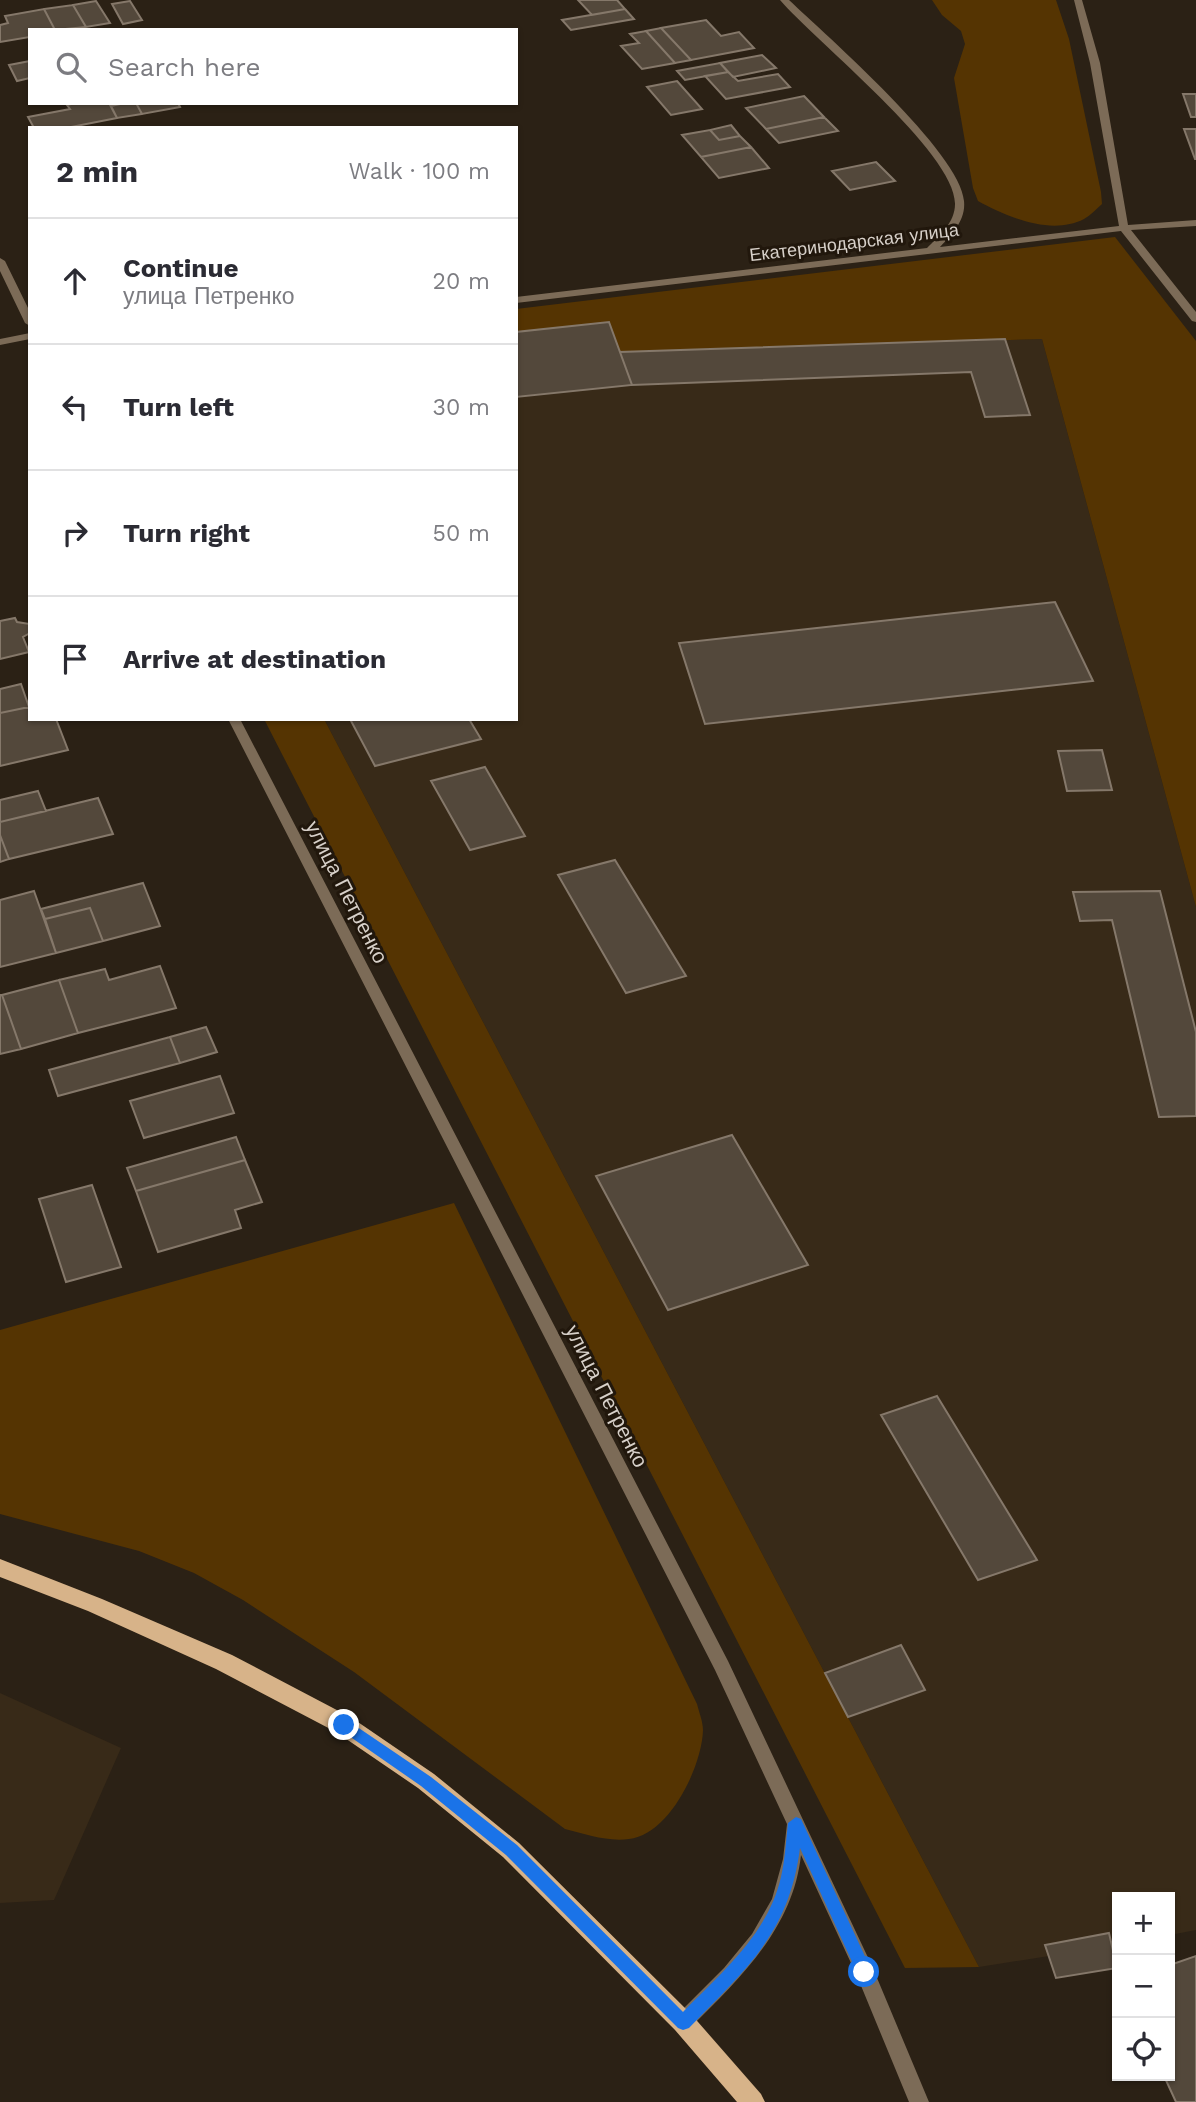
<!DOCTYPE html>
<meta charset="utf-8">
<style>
body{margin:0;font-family:"Work Sans",sans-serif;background:#f2f2f3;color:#2b2b33}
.controls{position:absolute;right:21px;bottom:21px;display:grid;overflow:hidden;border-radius:0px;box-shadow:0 2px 5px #0004}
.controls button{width:63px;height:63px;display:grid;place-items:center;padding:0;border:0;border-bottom:2px solid #e1e1e2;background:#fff;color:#2b2b33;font:35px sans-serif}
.stop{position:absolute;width:21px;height:21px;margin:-16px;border:5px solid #1a73e8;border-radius:50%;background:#fff}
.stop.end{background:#1a73e8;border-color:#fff;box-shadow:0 2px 7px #0008}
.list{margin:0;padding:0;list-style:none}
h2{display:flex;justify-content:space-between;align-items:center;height:91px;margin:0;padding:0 28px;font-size:30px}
h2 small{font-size:23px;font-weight:400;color:#7c7c81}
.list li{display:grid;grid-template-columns:46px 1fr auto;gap:21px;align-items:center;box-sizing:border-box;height:126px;padding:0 28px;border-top:2px solid #e1e1e2}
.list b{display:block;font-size:26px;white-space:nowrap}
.list p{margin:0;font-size:23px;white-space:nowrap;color:#7c7c81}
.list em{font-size:23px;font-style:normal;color:#7c7c81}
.icon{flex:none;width:38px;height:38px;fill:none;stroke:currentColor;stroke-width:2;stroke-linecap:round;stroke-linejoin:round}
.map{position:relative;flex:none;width:1196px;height:2102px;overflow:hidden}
.search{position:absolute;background:#fff;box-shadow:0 2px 5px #0004;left:28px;top:28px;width:490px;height:77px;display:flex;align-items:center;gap:18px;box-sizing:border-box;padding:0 24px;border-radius:0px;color:#7c7c81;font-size:26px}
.panel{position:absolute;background:#fff;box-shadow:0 2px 5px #0004;left:28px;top:126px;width:490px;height:595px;border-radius:0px}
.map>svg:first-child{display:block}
</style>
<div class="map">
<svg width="1196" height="2102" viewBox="0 0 1196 2102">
<rect width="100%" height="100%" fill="#2b2115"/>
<path fill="#382a18" d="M609,322L620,352L1042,339L1196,907V1930L1170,1935V1897H1117V1944L1113,1945L1109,1933L1045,1945L1049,1956L979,1967L324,719H516V332Z
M0,1693L121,1748L54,1900L0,1903Z"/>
<path fill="#553402" d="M932,0H1056L1069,39L1101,192L1102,204C1096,209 1091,215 1084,219C1051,236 1007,217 978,201L973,188L954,78L965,44L961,31L942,15Z
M1115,237L1196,341V907L1042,339L620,352L609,323L516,332V309Z
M264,719H324L979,1967L905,1968Z
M454,1203L697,1704C699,1712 703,1722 703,1730C702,1767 669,1835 629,1839C607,1842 586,1834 565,1829L354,1672L243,1600L194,1573L139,1551L0,1514V1330Z"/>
<path fill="#53483b" stroke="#85786a" stroke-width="2" d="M578,0H617L625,9L592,15Z
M96,1L110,23L86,27L73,5Z
M130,1L142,20L123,24L112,4Z
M73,5L86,27L55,30L44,9Z
M44,9L55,30H30V37L0,42V25L8,23L5,16Z
M625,9L634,19L571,30L562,20Z
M706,20L721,36L739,32L754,48L691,60L661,28Z
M661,28L691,60L675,63L646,31Z
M646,31L675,63L642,69L621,46L639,43L630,34Z
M762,55L776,68L733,77L720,63Z
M30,61V78L17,81L9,65Z
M720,63L728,72L685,80L677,71Z
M728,72L738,81L778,74L790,87L726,99L705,76Z
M677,81L702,109L671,115L647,87Z
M1183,94H1196V117H1191Z
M804,96L824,117L766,129L746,108Z
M75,103H109L117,118L66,128H34L28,117L70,109L67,105Z
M125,103H136L142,114L117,118L111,106Z
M136,103H178L180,107L142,114Z
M824,117L838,131L779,143L766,129Z
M731,125L740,136L719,140L710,130Z
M1184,129H1196V159H1195Z
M710,130L719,140L740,136L751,147L701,157L682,135Z
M751,147L769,168L719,178L701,157Z
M876,162L895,181L850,190L832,171Z
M609,322L632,385L516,397V332Z
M1005,339L1030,415L985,417L971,372L632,385L620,352Z
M1055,602L1093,681L705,724L679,643Z
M15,618L17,622L30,624V633L23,637L29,652L0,659V621Z
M21,684L29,707L0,713V689Z
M29,707L30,719H56L68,750L0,766V713Z
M350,719H469L481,739L375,766Z
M1102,750L1112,790L1067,791L1058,751Z
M485,767L525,836L470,850L431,781Z
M38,791L46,811L0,822V800Z
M98,798L113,834L9,859L0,835V822Z
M0,835L9,859L0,862Z
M615,860L686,976L626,993L558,875Z
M143,883L160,926L103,941L90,908L45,919L41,909Z
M34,891L56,953L0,967V900Z
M1160,891L1196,1032V1116L1159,1117L1112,920L1080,921L1073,892Z
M90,908L103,941L56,953L45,919Z
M160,966L176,1008L78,1033L59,980L105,969L109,980Z
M59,980L78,1033L21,1049L2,995Z
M0,995H2L21,1049L0,1054Z
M206,1027L217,1052L180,1063L170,1037Z
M170,1037L180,1063L58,1096L49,1070Z
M220,1076L234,1113L144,1138L130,1101Z
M732,1135L808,1265L668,1310L596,1176Z
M236,1137L245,1160L136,1191L127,1168Z
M245,1160L262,1202L235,1210L241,1228L158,1252L136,1191Z
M92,1185L121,1267L66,1282L39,1199Z
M937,1396L1037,1560L978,1580L881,1415Z
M901,1645L925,1690L848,1717L825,1673Z
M1109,1933L1117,1968L1056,1978L1045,1945Z
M1196,1956V2102H1176L1164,2076H1170V1965Z"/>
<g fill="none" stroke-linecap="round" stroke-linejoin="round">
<path fill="#7c6b57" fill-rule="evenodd" d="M780,0H789C827,36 961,153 964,201C966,220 952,234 940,247L1119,226L1090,63L1074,0H1082L1100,63L1128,225L1196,220V226L1131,230L1196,312V322L1192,321L1121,231L516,303V297L927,248C939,236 955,223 955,204C956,153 815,41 780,0Z
M0,258L5,261L30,312V326L25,323L0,271Z
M30,333V339L0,345V339Z
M228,719H240L728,1661L872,1966L929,2102H909L857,1976L801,1855C793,1929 739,1979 690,2028L683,2031L676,2028L674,2022L676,2016L724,1968L752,1934L772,1899L783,1859L787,1824L715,1670Z"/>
<path fill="#d7b389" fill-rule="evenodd" d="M0,1559L102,1599L232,1655L352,1718L434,1774L519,1843L691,2014L761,2094L765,2102H737L675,2030L503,1857L418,1788L336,1732L216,1669L88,1611L0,1577Z"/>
</g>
<path fill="#1a73e8" d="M344,1718L431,1777L517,1845L683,2012C722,1972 768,1934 781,1877C785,1860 786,1841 788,1823L796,1817L801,1819L870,1967L872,1972L870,1977L864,1979L859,1977L800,1848C789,1934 746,1969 689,2028L683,2030L678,2028L506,1855L421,1786L339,1729V1720Z"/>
<g text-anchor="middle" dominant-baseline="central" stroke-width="6" stroke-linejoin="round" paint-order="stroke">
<g font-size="18" fill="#d7d0c9" stroke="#21170c">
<text transform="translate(854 242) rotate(-7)">Екатеринодарская улица</text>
</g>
<g font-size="21" fill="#d7d0c9" stroke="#21170c">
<text transform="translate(347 892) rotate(63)">улица Петренко</text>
<text transform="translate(607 1396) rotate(63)">улица Петренко</text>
</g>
</g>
</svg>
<div class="controls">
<button>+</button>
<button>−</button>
<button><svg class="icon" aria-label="locate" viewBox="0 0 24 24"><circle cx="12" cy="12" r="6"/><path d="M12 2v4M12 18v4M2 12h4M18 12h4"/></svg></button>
</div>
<div class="stop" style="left:864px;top:1972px"></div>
<div class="stop end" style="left:344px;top:1725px"></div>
<div class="search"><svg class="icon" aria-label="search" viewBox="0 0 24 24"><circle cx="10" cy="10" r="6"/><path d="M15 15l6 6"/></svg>Search here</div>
<section class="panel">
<h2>2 min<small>Walk · 100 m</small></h2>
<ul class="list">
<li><svg class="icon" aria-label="ahead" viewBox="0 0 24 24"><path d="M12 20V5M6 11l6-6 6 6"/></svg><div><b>Continue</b><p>улица Петренко</p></div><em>20 m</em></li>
<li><svg class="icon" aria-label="left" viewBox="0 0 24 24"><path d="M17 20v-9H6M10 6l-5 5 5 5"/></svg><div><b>Turn left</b></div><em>30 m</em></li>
<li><svg class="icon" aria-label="right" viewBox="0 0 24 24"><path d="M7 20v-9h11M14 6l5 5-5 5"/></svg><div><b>Turn right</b></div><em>50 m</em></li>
<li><svg class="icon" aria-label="arrive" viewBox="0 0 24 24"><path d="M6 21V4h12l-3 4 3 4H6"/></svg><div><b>Arrive at destination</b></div></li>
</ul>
</section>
</div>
